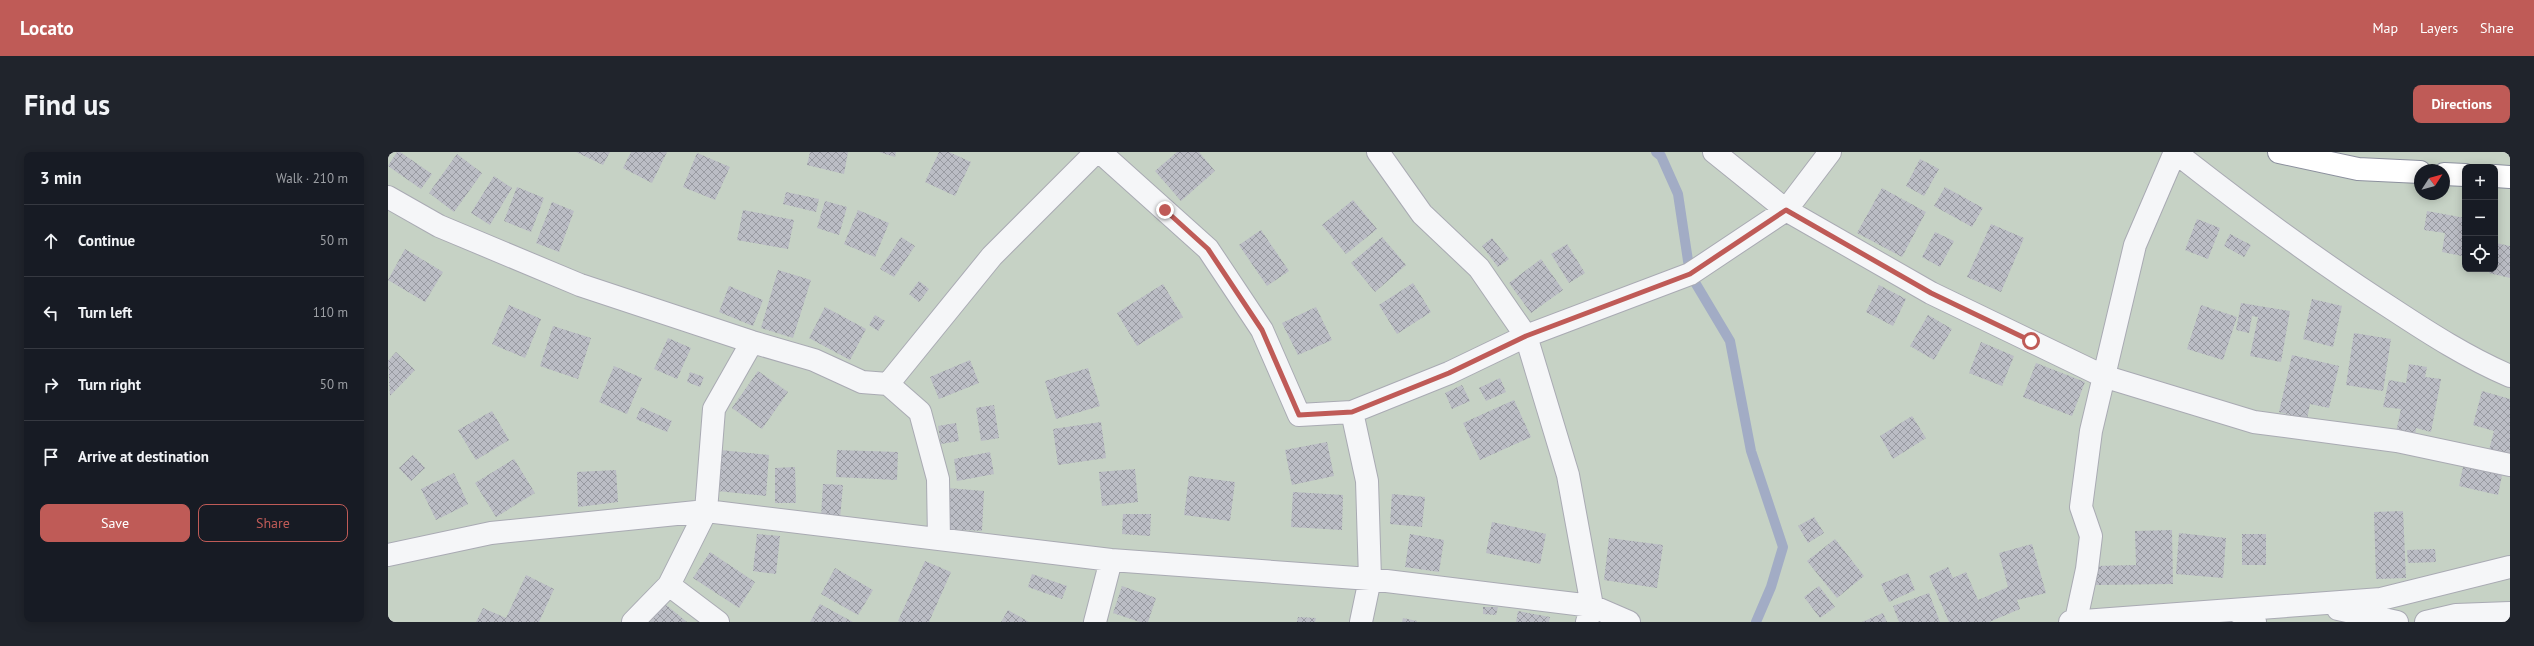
<!DOCTYPE html>
<meta charset="utf-8">
<style>
body{margin:0;font-family:"PT Sans",sans-serif;background:#20242c;color:#f1f3f6}
.controls{position:absolute;right:12px;top:12px;display:grid;overflow:hidden;border-radius:8px;box-shadow:0 2px 10px #0003}
.controls button{width:36px;height:36px;display:grid;place-items:center;padding:0;border:0;border-bottom:1px solid #363941;background:#171b24;color:#f1f3f6;font:20px sans-serif}
.compass{position:absolute;left:2026px;top:12px;width:36px;height:36px;border-radius:50%;background:#171b24;box-shadow:0 2px 10px #0003;rotate:54deg}
.stop{position:absolute;width:12px;height:12px;margin:-9px;border:3px solid #bf5b57;border-radius:50%;background:#fff}
.stop.end{background:#bf5b57;border-color:#fff;box-shadow:0 1px 4px #0008}
.list{margin:0;padding:0;list-style:none}
h2{display:flex;justify-content:space-between;align-items:center;height:52px;margin:0;padding:0 16px;font-size:17px}
h2 small{font-size:13px;font-weight:400;color:#9ea1a6}
.list li{display:grid;grid-template-columns:26px 1fr auto;gap:12px;align-items:center;box-sizing:border-box;height:72px;padding:0 16px;border-top:1px solid #363941}
.list b{display:block;font-size:15px;white-space:nowrap}
.list em{font-size:13px;font-style:normal;color:#9ea1a6}
.actions{display:flex;gap:8px;padding:12px 16px}
.actions a{flex:1;padding:9px 0;border:1px solid #bf5b57;border-radius:8px;text-align:center;font-size:14px;color:#bf5b57}
.actions .main{background:#bf5b57;color:#fff}
.icon{flex:none;width:22px;height:22px;fill:none;stroke:currentColor;stroke-width:2;stroke-linecap:round;stroke-linejoin:round}
.map{position:relative;flex:none;width:2122px;height:470px;overflow:hidden;border-radius:8px}
header{display:flex;align-items:center;gap:24px;box-sizing:border-box;height:56px;padding:0 20px;background:#bf5b57;color:#fff}
header strong{font-size:19px}
nav{display:flex;gap:22px;margin-inline-start:auto;font-size:14px}
.intro{display:flex;align-items:center;justify-content:space-between;box-sizing:border-box;height:96px;padding:0 24px}
h1{margin:0;font-size:28px}
.button{padding:10px 18px;border-radius:8px;background:#bf5b57;color:#fff;font-size:14px;font-weight:700}
main{display:flex;gap:24px;padding:0 24px}
aside{flex:1;background:#171b24;border-radius:8px;box-shadow:0 2px 10px #0003}
.map>svg:first-child{display:block}
</style>
<header>
<strong>Locato</strong>
<nav><a>Map</a><a>Layers</a><a>Share</a></nav>
</header>
<div class="intro"><h1>Find us</h1><a class="button">Directions</a></div>
<main>
<aside>
<h2>3 min<small>Walk · 210 m</small></h2>
<ul class="list">
<li><svg class="icon" aria-label="ahead" viewBox="0 0 24 24"><path d="M12 20V5M6 11l6-6 6 6"/></svg><div><b>Continue</b></div><em>50 m</em></li>
<li><svg class="icon" aria-label="left" viewBox="0 0 24 24"><path d="M17 20v-9H6M10 6l-5 5 5 5"/></svg><div><b>Turn left</b></div><em>110 m</em></li>
<li><svg class="icon" aria-label="right" viewBox="0 0 24 24"><path d="M7 20v-9h11M14 6l5 5-5 5"/></svg><div><b>Turn right</b></div><em>50 m</em></li>
<li><svg class="icon" aria-label="arrive" viewBox="0 0 24 24"><path d="M6 21V4h12l-3 4 3 4H6"/></svg><div><b>Arrive at destination</b></div></li>
</ul>
<div class="actions"><a class="main">Save</a><a>Share</a></div>
</aside>
<div class="map">
<svg width="2122" height="470" viewBox="0 0 2122 470">
<defs>
<pattern id="building-cross-hatch" width="8" height="8" patternUnits="userSpaceOnUse"><rect width="8" height="8" fill="#bbbdc5"/><path d="M0 0l8 8M0 8l8-8" fill="none" stroke="#989aa1"/></pattern>
</defs>
<rect width="100%" height="100%" fill="#e3e4e9"/>
<path fill="#c6d2c5" fill-rule="evenodd" d="M0,0H2122V470H0ZM2077,15H2107V117H2077ZM2032,18H2056V42H2032Z"/>
<g fill="none" stroke-linecap="round" stroke-linejoin="round">
<path stroke="#a2acc5" stroke-width="10" d="M1268,0L1273,4L1290,42L1302,122L1342,189L1363,299L1395,395L1383,435L1368,470"/>
</g>
<path fill="url(#building-cross-hatch)" d="M9,0H12L44,22L33,37L0,14Z
M188,0H222L215,13Z
M243,0H279L264,31L235,16Z
M422,0H460L456,22L419,13Z
M491,0H508L507,5Z
M551,0H561L583,10L567,44L537,30Z
M789,0H811L827,19L793,49L767,19Z
M309,1L342,15L327,48L295,35Z
M69,2L94,21L66,60L41,41Z
M1532,7L1551,17L1536,44L1518,34Z
M106,24L124,36L102,73L83,61Z
M129,35L156,46L143,80L116,69Z
M1557,35L1595,56L1584,75L1546,54Z
M1494,36L1538,60L1514,105L1469,81Z
M398,40L431,47L428,60L395,52Z
M965,48L989,77L958,102L934,73Z
M437,49L459,55L451,83L429,76Z
M164,50L186,59L171,100L148,91Z
M355,58L406,68L400,97L349,88Z
M470,58L501,71L487,105L456,92Z
M2039,59L2077,66L2074,104L2054,100L2057,81L2036,78Z
M1809,67L1832,76L1820,107L1797,98Z
M1603,72L1636,86L1613,140L1579,125Z
M873,78L901,119L879,134L851,93Z
M1547,80L1566,89L1552,115L1534,105Z
M1842,82L1863,93L1856,105L1836,94Z
M513,85L527,94L506,125L492,117Z
M994,85L1018,113L987,140L963,111Z
M1104,86L1121,107L1110,115L1094,94Z
M2108,91L2122,94V126L2101,121L2102,117H2107Z
M1179,92L1197,121L1181,131L1163,102Z
M17,97L55,120L37,150L0,128Z
M1153,107L1175,138L1143,161L1121,131Z
M390,118L423,128L405,186L373,176Z
M531,129L541,137L531,150L521,142Z
M1025,131L1043,160L1009,182L991,153Z
M775,132L795,165L749,194L729,161Z
M1491,133L1518,147L1505,174L1478,160Z
M341,134L375,148L365,174L331,160Z
M1924,147L1954,154L1945,195L1915,187Z
M1853,151L1902,159L1893,210L1862,204L1870,165L1864,164L1861,181L1848,178Z
M121,153L153,167L137,206L104,192Z
M1813,153L1849,165L1835,208L1799,197Z
M437,155L478,177L462,208L421,186Z
M928,155L944,188L910,203L894,171Z
M487,163L497,169L490,179L481,173Z
M1540,163L1564,177L1546,208L1522,194Z
M165,174L203,186L190,227L152,214Z
M1966,181L2003,187L1995,239L1958,233Z
M280,186L303,196L289,227L266,217Z
M1593,190L1626,204L1614,234L1581,221Z
M8,200L27,218L2,244L0,209Z
M1904,203L1951,214L1941,256L1922,252L1919,267L1891,260Z
M582,208L591,231L551,247L542,225Z
M1648,211L1697,230L1684,264L1635,245Z
M2021,212L2039,215L2037,225L2053,227L2043,280L2028,276L2027,284L2008,280L2013,257L1995,255L2001,228L2018,231Z
M226,214L254,226L239,262L211,250Z
M700,216L712,254L668,267L657,229Z
M370,219L400,240L374,277L344,256Z
M302,220L316,225L312,235L299,230Z
M1112,226L1118,240L1098,249L1091,236Z
M1074,233L1082,249L1064,257L1057,241Z
M2094,239L2122,247V302L2101,298L2106,279L2085,273Z
M1126,248L1143,285L1092,308L1075,271Z
M606,253L611,286L593,289L588,256Z
M253,255L284,269L279,280L248,267Z
M104,259L121,288L88,308L70,278Z
M1524,264L1538,286L1505,307L1492,284Z
M713,270L718,306L670,313L665,277Z
M568,271L571,289L553,292L550,274Z
M939,290L946,324L904,333L897,298Z
M333,298L381,303L378,344L329,339Z
M449,298L510,300L509,328L448,325Z
M602,300L606,322L569,329L566,307Z
M25,303L37,316L23,329L11,316Z
M126,307L147,341L108,365L87,331Z
M407,315L408,351H387V316Z
M2075,315L2114,323L2110,343L2071,334Z
M747,317L750,350L714,354L711,320Z
M228,318L230,350L190,355L189,320Z
M66,321L80,352L48,368L33,337Z
M801,324L847,330L842,369L796,363Z
M435,332L455,333L452,367L433,365Z
M560,336L596,339L594,379L558,377Z
M905,340L955,343L954,378L903,375Z
M1004,342L1037,345L1034,375L1002,372Z
M2015,359L2018,426L1988,427L1986,360Z
M735,362H763L762,384L734,382Z
M1426,365L1436,381L1420,391L1410,374Z
M1104,370L1158,382L1152,412L1098,401Z
M1784,378L1785,432L1708,433V414L1748,413L1747,379Z
M1791,381L1838,386L1835,426L1788,422Z
M369,382L392,384L388,422L365,419Z
M1022,382L1056,388L1051,420L1017,415Z
M1854,382H1878V413H1854Z
M1221,386L1275,393L1269,436L1216,428Z
M1447,387L1476,424L1449,446L1419,409Z
M1644,392L1658,441L1629,448L1632,457L1601,470H1561L1541,424L1560,415L1565,426L1578,420L1590,448L1620,435L1611,401Z
M2047,397L2048,410L2020,411L2019,398Z
M322,400L367,430L351,456L305,426Z
M537,409L563,420L541,470H512L510,469Z
M447,416L485,438L470,463L433,442Z
M1520,421L1527,438L1501,450L1493,432Z
M644,422L679,434L674,447L640,435Z
M138,423L166,437L151,470H88L95,456L118,466Z
M734,434L768,446L760,470H752L725,461Z
M1431,434L1447,455L1432,466L1416,445Z
M1541,441L1552,470H1511L1505,454Z
M277,452L299,470H262Z
M432,452L465,470H422Z
M1095,455H1110L1108,463L1095,462Z
M620,458L641,470H613Z
M1130,459L1162,465L1161,470H1128Z
M1495,461L1499,470H1474Z
M910,465L928,466L927,470H909Z
M1015,466L1029,469V470H1014Z"/>
<g fill="none" stroke-linecap="round" stroke-linejoin="round">
<defs>
<path id="lane" d="M1844,458L1868,470"/>
<path id="street" d="M712,0L820,97L874,178L911,263L964,260L1061,221L1138,184L1302,122L1398,58L1442,0
M990,0L1034,62L1091,116L1138,184L1180,323L1204,454L1199,470
M1326,0L1398,58L1543,141L1715,224L1866,270L2009,289L2122,313
M1787,0C1857,55 1928,108 2003,156C2041,181 2080,206 2122,224
M0,45L51,74L192,133L364,190L426,208L474,230L500,232L532,260L550,327L551,387
M500,232L604,104L708,0
M964,260L979,329L982,427L973,470
M0,403L103,381L318,359L723,408L982,427L1204,454L1241,470
M281,433L330,470
M1950,457L2009,470
M1688,468L1699,417L1703,384L1693,355L1703,279L1747,93L1787,0
M245,470L281,433L318,359L326,257L364,190
M707,470L723,408
M1682,470L1993,447L2122,415
M2038,470L2068,463L2122,461"/>
<path id="highway" d="M1891,0L1970,17L2032,20
M2056,22L2077,23
M2107,24L2122,25"/>
</defs>
<use href="#lane" stroke="#a9aab3" stroke-width="22"/>
<use href="#street" stroke="#a9aab3" stroke-width="24"/>
<use href="#highway" stroke="#8c909e" stroke-width="24"/>
<use href="#lane" stroke="#f5f6f8" stroke-width="20"/>
<use href="#street" stroke="#f5f6f8" stroke-width="22"/>
<use href="#highway" stroke="#fff" stroke-width="22"/>
</g>
<g fill="none" stroke-linecap="round" stroke-linejoin="round">
<path stroke="#bf5b57" stroke-width="5" d="M777,58L820,97L874,178L911,263L964,260L1061,221L1138,184L1302,122L1398,58L1543,141L1643,189"/>
</g>
</svg>
<div class="controls">
<button>+</button>
<button>−</button>
<button><svg class="icon" aria-label="locate" viewBox="0 0 24 24"><circle cx="12" cy="12" r="6"/><path d="M12 2v4M12 18v4M2 12h4M18 12h4"/></svg></button>
</div>
<svg class="compass" viewBox="-18 -18 36 36"><path d="M0-13l5 13h-10z" fill="#e53935"/><path d="M0 13l5-13h-10z" fill="#9ea1a6"/></svg>
<div class="stop" style="left:1643px;top:189px"></div>
<div class="stop end" style="left:777px;top:58px"></div>
</div>
</main>
